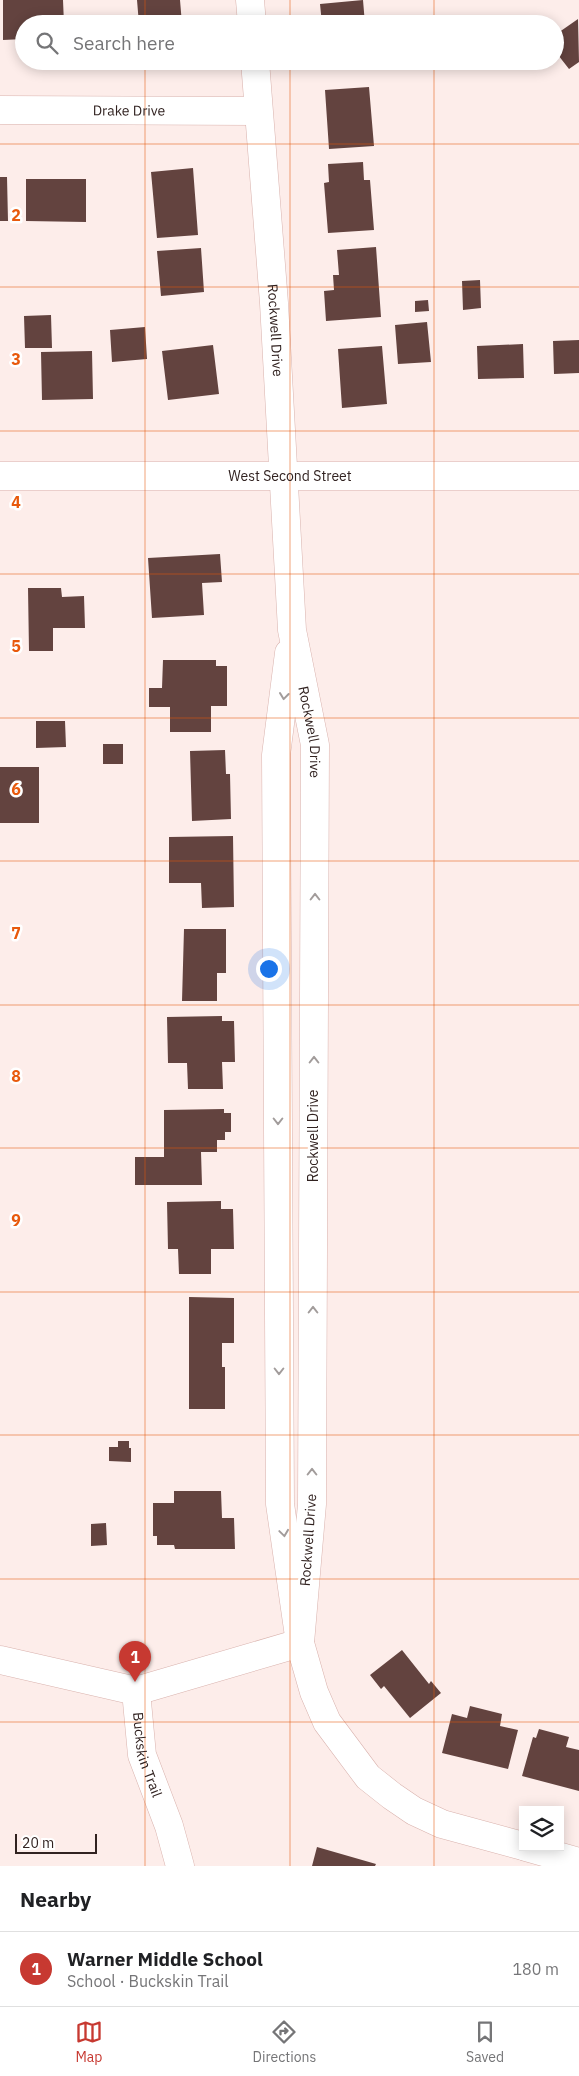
<!DOCTYPE html>
<meta charset="utf-8">
<style>
body{margin:0;font-family:"IBM Plex Sans",sans-serif;background:#f2f2f2;color:#202124}
.controls{position:absolute;right:15px;bottom:15px;display:grid;overflow:hidden;border-radius:0px;box-shadow:0 2px 12px #0003}
.controls button{width:45px;height:45px;display:grid;place-items:center;padding:0;border:0;border-bottom:1px solid #e0e0e0;background:#fff;color:#202124;font:25px sans-serif}
.scale{position:absolute;left:15px;bottom:12px;width:82px;box-sizing:border-box;padding-left:5px;border:2px solid #312220;border-top:0;font-size:14px;line-height:18px;white-space:nowrap;color:#312220;-webkit-text-stroke:4px #fff;paint-order:stroke}
.you{position:absolute;left:268px;top:968px;width:18px;height:18px;margin:-12px;border:4px solid #fff;border-radius:50%;background:#1a73e8;box-shadow:0 0 0 8px #1a73e833}
.badge{display:grid;place-items:center;width:32px;height:32px;border-radius:50%;background:#c73931;color:#fff;font-size:16px;font-weight:700}
.pin{position:absolute;translate:-50% -41px;filter:drop-shadow(0 1px 2px #0008)}
.pin::after{content:'';position:absolute;top:26px;width:18px;height:15px;background:inherit;clip-path:polygon(0 0,100% 0,50% 100%)}
.list{margin:0;padding:0;list-style:none}
h2{display:flex;justify-content:space-between;align-items:center;height:65px;margin:0;padding:0 20px;font-size:21px}
h2 small{font-size:16px;font-weight:400;color:#757577}
.list li{display:grid;grid-template-columns:32px 1fr auto;gap:15px;align-items:center;box-sizing:border-box;height:75px;padding:0 20px;border-top:1px solid #e0e0e0}
.list b{display:block;font-size:19px;white-space:nowrap}
.list p{margin:0;font-size:16px;white-space:nowrap;color:#757577}
.list em{font-size:16px;font-style:normal;color:#757577}
.icon{flex:none;width:28px;height:28px;fill:none;stroke:currentColor;stroke-width:2;stroke-linecap:round;stroke-linejoin:round}
.map{position:relative;flex:none;width:579px;height:1866px;overflow:hidden}
.search{position:absolute;background:#fff;box-shadow:0 2px 12px #0003;left:15px;right:15px;top:15px;height:55px;display:flex;align-items:center;gap:12px;box-sizing:border-box;padding:0 18px;border-radius:28px;color:#757577;font-size:19px}
.sheet{height:140px;background:#fff}
nav{display:flex;justify-content:space-around;align-items:center;box-sizing:border-box;height:70px;border-top:1px solid #e0e0e0;background:#fff;font-size:14px;color:#757577}
nav a{display:grid;justify-items:center;gap:2px}
nav .on{color:#c73931}
.map>svg:first-child{display:block}
</style>
<div class="map">
<svg width="579" height="1866" viewBox="0 0 579 1866">
<rect width="100%" height="100%" fill="#fdedea"/>
<path fill="#63433f" d="M3,0H63L64,24H24V39L3,40Z
M137,0H180L182,24H139Z
M363,0L365,24H322L320,4Z
M578,19L579,62L569,69L555,51V35Z
M317,61H330L331,63L317,64Z
M369,87L374,146L329,149L325,90Z
M363,162L364,180H370L374,230L328,233L324,183L329,182L328,164Z
M193,168L198,235L157,238L151,172Z
M0,177H7L8,221H0Z
M26,179H86V222L26,221Z
M376,247L381,317L326,321L324,291L334,290L333,275H339L337,250Z
M201,248L204,292L161,296L157,251Z
M480,280L481,308L463,310L462,281Z
M428,300L429,311L415,312V301Z
M51,315L52,348H25L24,316Z
M427,322L431,362L398,364L395,325Z
M145,327L147,359L112,362L110,330Z
M579,340V373L554,374L553,341Z
M523,344L524,378L478,379L477,346Z
M213,345L219,394L168,400L162,351Z
M382,346L387,404L342,408L338,349Z
M92,351L93,399L42,400L41,352Z
M220,554L222,582L202,583L204,615L152,618L148,558Z
M28,588H61L62,597L84,596L85,628H53V651H29Z
M163,660H216V666H227V706H211V732H170V707H149V688H162Z
M36,721H65L66,747L36,748Z
M103,744H123V764H103Z
M225,750L226,774H230L231,819L192,821L190,751Z
M0,767H39V823H0Z
M233,836L234,907L202,908L201,883H169V837Z
M184,929H226V973H217V1001H182Z
M222,1016V1021H234L235,1062H222L223,1089H188L187,1063H168L167,1017Z
M224,1109V1113H231V1132H225V1140H217V1152H201L202,1185H135V1157H164V1110Z
M221,1201V1209H233L234,1249H211V1274H179L178,1249H168L167,1202Z
M189,1297L234,1298V1343H222V1367H225V1409H189Z
M118,1441H129V1448H131V1462L109,1461V1447H118Z
M174,1491H221L222,1518H234L235,1549H175L174,1545H157V1536H153V1503H174Z
M106,1523L107,1545L91,1546V1524Z
M402,1650L429,1684L431,1681L441,1693L410,1718L384,1686L381,1689L370,1675Z
M470,1706L502,1714L500,1726L518,1730L508,1769L442,1753L452,1714L467,1718Z
M539,1729L569,1737L566,1747L579,1750V1791L522,1776L533,1737L536,1738Z
M317,1847L376,1864L375,1866H312Z"/>
<g fill="none" stroke-linecap="round" stroke-linejoin="round">
<defs>
<g id="minor">
<path d="M250,0L252,24"/>
<path id="s1" d="M255,61L274,303L292,630L315,745L312,1504L300,1643"/>
<path id="s2" d="M0,110L258,111"/>
<path d="M289,653L276,755L280,1504L300,1643L314,1692L327,1722L368,1777L392,1796L414,1811L442,1824L523,1846"/>
<path d="M0,1660L136,1691L300,1643"/>
<path id="s3" d="M136,1691L142,1755L169,1826L180,1866"/>
<path d="M526,1847L579,1862"/>
</g>
<g id="major">
<path id="s4" d="M0,476H579"/>
</g>
</defs>
<use href="#minor" stroke="#d9b2ad" stroke-width="29"/>
<use href="#major" stroke="#d9b2ad" stroke-width="29"/>
<use href="#minor" stroke="#fff" stroke-width="28"/>
<use href="#major" stroke="#fff" stroke-width="28"/>
</g>
<defs><path id="oneway-chevron" d="M-2-3.5L2.5 0L-2 3.5" fill="none" stroke-width="1.6" stroke-linecap="round" stroke-linejoin="round" transform="scale(1.25)"/></defs>
<g stroke="#a29c9b">
<use href="#oneway-chevron" transform="translate(284 696) rotate(97)"/>
<use href="#oneway-chevron" transform="translate(315 897) rotate(-90)"/>
<use href="#oneway-chevron" transform="translate(314 1060) rotate(-90)"/>
<use href="#oneway-chevron" transform="translate(278 1121) rotate(90)"/>
<use href="#oneway-chevron" transform="translate(313 1310) rotate(-90)"/>
<use href="#oneway-chevron" transform="translate(279 1371) rotate(90)"/>
<use href="#oneway-chevron" transform="translate(312 1472) rotate(-90)"/>
<use href="#oneway-chevron" transform="translate(284 1533) rotate(82)"/>
</g>
<path fill="none" stroke="#e8590c" stroke-width="1" stroke-opacity="0.55" d="M145,0V24M290,0V24M434,0V24M145,61V1866M290,61V1866M434,61V1866M0,144H579M0,287H579M0,431H579M0,574H579M0,718H579M0,861H579M0,1005H579M0,1148H579M0,1292H579M0,1435H579M0,1579H579M0,1722H579"/>
<g text-anchor="middle" dominant-baseline="central" stroke-width="5" stroke-linejoin="round" paint-order="stroke">
<g font-size="14" fill="#312220" stroke="#fff">
<text stroke="none"><textPath href="#s2" startOffset="129">Drake Drive</textPath></text>
<text stroke="none"><textPath href="#s1" startOffset="270">Rockwell Drive</textPath></text>
<text stroke="none"><textPath href="#s4" startOffset="290">West Second Street</textPath></text>
<text stroke="none"><textPath href="#s1" startOffset="674">Rockwell Drive</textPath></text>
<text transform="translate(313 1136) rotate(-90)">Rockwell Drive</text>
<text transform="translate(308 1540) rotate(-86)">Rockwell Drive</text>
<text stroke="none"><textPath href="#s3" startOffset="65">Buckskin Trail</textPath></text>
</g>
</g>
<g font-size="16" text-anchor="middle" font-weight="bold" fill="#e8590c" stroke="#fff" stroke-width="5" stroke-linejoin="round" paint-order="stroke">
<text x="16" y="221">2</text>
<text x="16" y="365">3</text>
<text x="16" y="508">4</text>
<text x="16" y="652">5</text>
<text x="16" y="795">6</text>
<text x="16" y="939">7</text>
<text x="16" y="1082">8</text>
<text x="16" y="1226">9</text>
</g>
</svg>
<div class="controls">
<button><svg class="icon" aria-label="layers" viewBox="0 0 24 24"><path d="M12 4l9 5-9 5-9-5zM3 14l9 5 9-5"/></svg></button>
</div>
<div class="scale">20 m</div>
<div class="you"></div>
<div class="pin badge" style="left:135px;top:1682px">1</div>
<div class="search"><svg class="icon" aria-label="search" viewBox="0 0 24 24"><circle cx="10" cy="10" r="6"/><path d="M15 15l6 6"/></svg>Search here</div>
</div>
<section class="sheet">
<h2>Nearby<small></small></h2>
<ul class="list">
<li><span class="badge">1</span><div><b>Warner Middle School</b><p>School · Buckskin Trail</p></div><em>180 m</em></li>
</ul>
</section>
<nav>
<a class="on"><svg class="icon" aria-label="map" viewBox="0 0 24 24"><path d="M3 6l6-2 6 2 6-2v14l-6 2-6-2-6 2zM9 4v14M15 6v14"/></svg>Map</a>
<a><svg class="icon" aria-label="directions" viewBox="0 0 24 24"><path d="M12 3l9 9-9 9-9-9zM9 14v-3h6M13 9l2 2-2 2"/></svg>Directions</a>
<a><svg class="icon" aria-label="saved" viewBox="0 0 24 24"><path d="M7 4h10v16l-5-4-5 4z"/></svg>Saved</a>
</nav>
